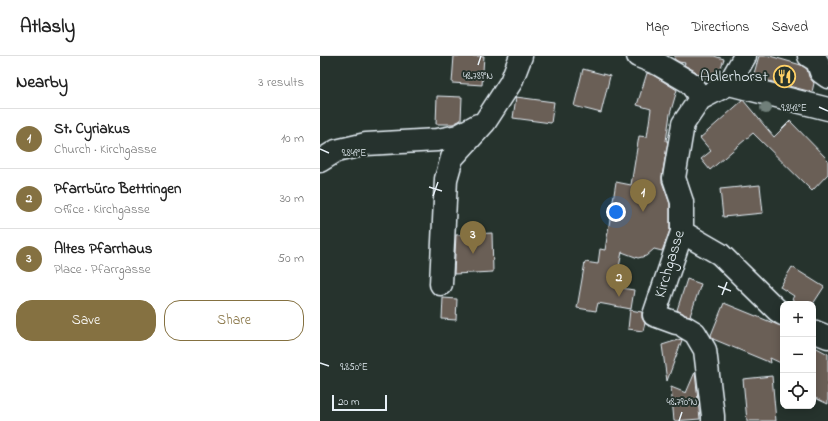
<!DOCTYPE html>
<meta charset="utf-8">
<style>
body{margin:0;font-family:"Indie Flower",sans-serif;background:#f6f6f6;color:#222}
.controls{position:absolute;right:12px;bottom:12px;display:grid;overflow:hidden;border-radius:8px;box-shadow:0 2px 10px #0003}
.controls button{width:36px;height:36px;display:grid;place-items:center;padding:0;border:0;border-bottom:1px solid #e0e0e0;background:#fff;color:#222;font:20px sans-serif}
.scale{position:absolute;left:12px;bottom:10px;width:55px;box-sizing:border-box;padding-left:4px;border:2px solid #e8f1f8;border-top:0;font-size:11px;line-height:14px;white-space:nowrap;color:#e8f1f8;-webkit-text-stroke:3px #26332d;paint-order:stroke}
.you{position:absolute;left:296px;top:156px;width:14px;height:14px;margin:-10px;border:3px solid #fff;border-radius:50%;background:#1a73e8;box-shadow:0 0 0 6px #1a73e833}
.badge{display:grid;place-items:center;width:26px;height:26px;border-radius:50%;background:#857141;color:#fff;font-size:13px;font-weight:700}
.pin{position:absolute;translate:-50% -33px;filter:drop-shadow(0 1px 2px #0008)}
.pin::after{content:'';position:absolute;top:21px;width:14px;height:12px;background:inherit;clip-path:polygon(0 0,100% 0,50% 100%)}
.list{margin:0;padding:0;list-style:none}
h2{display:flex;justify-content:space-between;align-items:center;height:52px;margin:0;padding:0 16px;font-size:17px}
h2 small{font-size:13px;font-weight:400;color:#767676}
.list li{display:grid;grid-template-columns:26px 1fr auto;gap:12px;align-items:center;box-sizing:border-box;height:60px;padding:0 16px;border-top:1px solid #e0e0e0}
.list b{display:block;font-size:15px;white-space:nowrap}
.list p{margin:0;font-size:13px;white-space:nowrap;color:#767676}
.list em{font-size:13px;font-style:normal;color:#767676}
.actions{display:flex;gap:8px;padding:12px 16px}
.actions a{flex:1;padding:9px 0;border:1px solid #857141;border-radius:16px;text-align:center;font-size:14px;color:#857141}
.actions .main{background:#857141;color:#fff}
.icon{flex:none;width:22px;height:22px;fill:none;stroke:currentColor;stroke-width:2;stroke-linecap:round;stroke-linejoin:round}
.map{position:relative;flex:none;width:508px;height:365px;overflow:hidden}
header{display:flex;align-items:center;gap:24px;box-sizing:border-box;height:56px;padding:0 20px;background:#fff;border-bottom:1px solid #e0e0e0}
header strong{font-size:19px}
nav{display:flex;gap:22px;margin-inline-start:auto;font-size:14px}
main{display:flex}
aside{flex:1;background:#fff}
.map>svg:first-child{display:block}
</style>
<header>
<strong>Atlasly</strong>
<nav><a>Map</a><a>Directions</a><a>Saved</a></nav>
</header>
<main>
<aside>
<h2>Nearby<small>3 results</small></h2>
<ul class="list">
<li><span class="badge">1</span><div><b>St. Cyriakus</b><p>Church · Kirchgasse</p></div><em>10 m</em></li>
<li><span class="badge">2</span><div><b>Pfarrbüro Bettringen</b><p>Office · Kirchgasse</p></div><em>30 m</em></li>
<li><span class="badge">3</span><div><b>Altes Pfarrhaus</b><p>Place · Pfarrgasse</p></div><em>50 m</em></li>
</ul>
<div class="actions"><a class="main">Save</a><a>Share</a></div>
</aside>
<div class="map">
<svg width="508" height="365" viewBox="0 0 508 365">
<rect width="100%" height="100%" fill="#26332d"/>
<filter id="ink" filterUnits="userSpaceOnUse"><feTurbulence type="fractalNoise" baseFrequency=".025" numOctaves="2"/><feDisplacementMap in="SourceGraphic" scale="8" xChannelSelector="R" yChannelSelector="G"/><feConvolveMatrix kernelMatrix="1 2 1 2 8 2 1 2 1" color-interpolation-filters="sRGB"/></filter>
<g filter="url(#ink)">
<path fill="#6a5e57" stroke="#e8f1f8" d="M134,0H164L162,29L132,27Z
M355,0H394L404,3L399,17L400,19L391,23L380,20L375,15L364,9L365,7L359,6L354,3Z
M439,0H450L481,9L487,13L489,21L494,27L492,36L433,21Z
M263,13L290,20L281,57L254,50Z
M327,17L333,19L357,34L350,58L346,85H348L342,120V126L350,148V174L342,195L334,193L326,200L318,202L302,196L295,231L314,234L311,253L278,247L276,255L257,252L265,206L278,208L280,193L285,194L296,126L311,129L319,80L327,81L331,53L317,49Z
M117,40L142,41L141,64L133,68H116Z
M196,41L234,46L231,67L193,62Z
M423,44L454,81L470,65L508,104V118L492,135L433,77L390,114L381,103L391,95L380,82Z
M440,129L443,157L403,161L400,133Z
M172,177L173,216L134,218L136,179Z
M472,211L504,231L493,248H479L472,243L474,240L460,231Z
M367,223L381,228L370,260L365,259L357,254Z
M123,242L137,243L136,264L122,263Z
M404,247L463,271V308L450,302L451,307L393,283L391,279Z
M310,254L322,256V262L325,267L323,275L308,273Z
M361,283L362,284L347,325L342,289Z
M493,290L508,298V348L493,341Z
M375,316L380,363L354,365L351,331L366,337Z
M452,320L456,365H427L423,323Z"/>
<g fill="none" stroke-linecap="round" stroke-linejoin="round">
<defs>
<path id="street" d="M318,0L338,8L369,26L376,35L380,43
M489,0L497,5L501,16L508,21
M409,28L425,0
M0,105L16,95L46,88L117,84L138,80L158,69
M362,176L400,198L457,254L463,258
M121,228L126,123L132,102L165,66L191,26L201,0
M356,267L334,259L362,176V146L354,122L363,68L380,43L409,28L508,53
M365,271L375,277L385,294L393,360V365
M493,275L508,281"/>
</defs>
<use href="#street" stroke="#e8f1f8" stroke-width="25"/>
<use href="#street" stroke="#26332d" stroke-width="22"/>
</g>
<circle fill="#6f7f7a" cx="446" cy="52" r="6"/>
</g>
<path fill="none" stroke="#e8f1f8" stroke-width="1.5" d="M158,9L161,0M499,51L508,55M0,93L9,97M109,131L122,135M113,140L118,126M398,230L411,235M402,239L407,226M0,307L9,310M359,365L362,356"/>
<defs>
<symbol id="restaurant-ring" viewBox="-11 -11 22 22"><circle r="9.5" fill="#26332d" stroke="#ffd166" stroke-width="1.5"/><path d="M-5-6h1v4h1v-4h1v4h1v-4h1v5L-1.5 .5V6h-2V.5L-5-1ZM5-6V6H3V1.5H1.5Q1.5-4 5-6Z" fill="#ffd166"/></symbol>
</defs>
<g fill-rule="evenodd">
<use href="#restaurant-ring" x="452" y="8" width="25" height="25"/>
</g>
<g text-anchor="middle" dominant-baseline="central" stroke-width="4" stroke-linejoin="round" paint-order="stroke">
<g font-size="16" fill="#e8f1f8" stroke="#26332d" text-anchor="end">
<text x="448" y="21">Adlerhorst</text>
</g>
<g font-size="16" fill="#e8f1f8" stroke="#26332d">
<text transform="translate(350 208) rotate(-73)">Kirchgasse</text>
</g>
</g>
<g font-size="10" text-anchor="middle" fill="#e8f1f8" stroke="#26332d" stroke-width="4" stroke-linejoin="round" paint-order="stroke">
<text x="158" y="23">48.789°N</text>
<text x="474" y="55">9.848°E</text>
<text x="34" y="100">9.849°E</text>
<text x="34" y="314">9.850°E</text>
<text x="362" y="349">48.790°N</text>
</g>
</svg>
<div class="controls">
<button>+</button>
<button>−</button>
<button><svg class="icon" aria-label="locate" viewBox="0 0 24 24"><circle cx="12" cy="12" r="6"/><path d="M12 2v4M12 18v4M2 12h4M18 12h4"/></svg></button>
</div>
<div class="scale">20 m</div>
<div class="you"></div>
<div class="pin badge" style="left:323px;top:156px">1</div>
<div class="pin badge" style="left:299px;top:241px">2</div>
<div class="pin badge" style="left:153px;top:198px">3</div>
</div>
</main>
